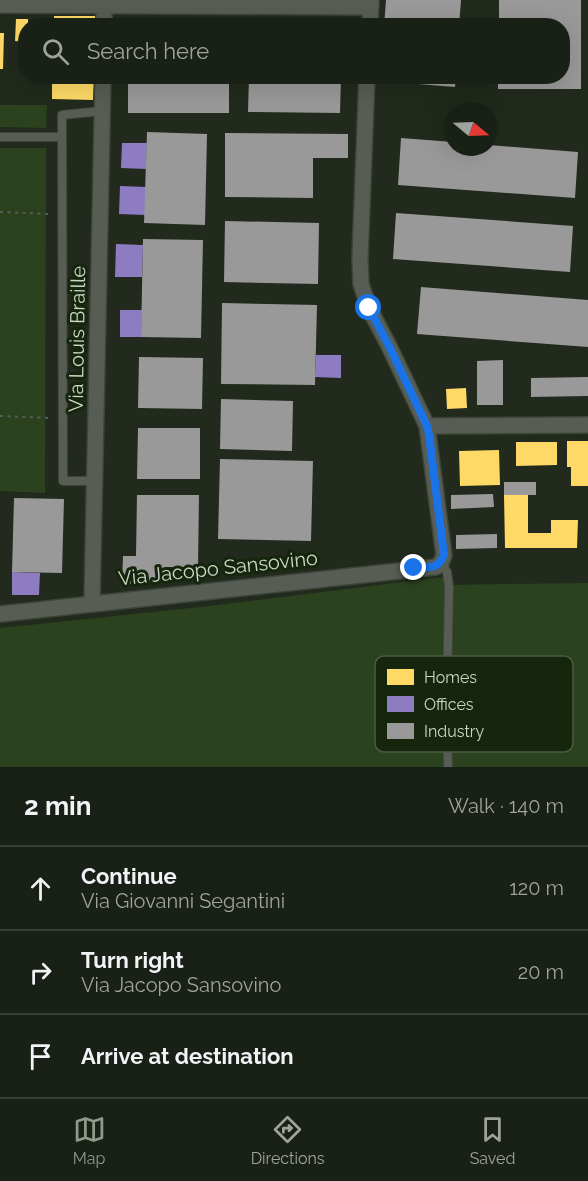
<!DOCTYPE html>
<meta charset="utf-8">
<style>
body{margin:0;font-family:Raleway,sans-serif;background:#22281e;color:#f1f3f6}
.compass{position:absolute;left:444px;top:102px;width:54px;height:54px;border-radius:50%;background:#192015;box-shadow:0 6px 24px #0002;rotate:109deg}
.stop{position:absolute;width:18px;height:18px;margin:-14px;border:4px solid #1a73e8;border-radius:50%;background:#fff}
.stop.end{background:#1a73e8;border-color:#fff;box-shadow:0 2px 6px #0008}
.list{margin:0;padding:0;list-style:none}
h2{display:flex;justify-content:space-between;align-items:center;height:78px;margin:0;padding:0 24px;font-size:26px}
h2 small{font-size:20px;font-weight:400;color:#9fa3a0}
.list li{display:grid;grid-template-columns:39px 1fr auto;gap:18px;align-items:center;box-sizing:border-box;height:84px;padding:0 24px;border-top:2px solid #373e34}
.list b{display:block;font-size:22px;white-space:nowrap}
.list p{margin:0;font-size:20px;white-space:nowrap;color:#9fa3a0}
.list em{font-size:20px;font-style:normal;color:#9fa3a0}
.icon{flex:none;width:33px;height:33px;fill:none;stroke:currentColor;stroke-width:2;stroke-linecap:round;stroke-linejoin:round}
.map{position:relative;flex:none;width:588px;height:767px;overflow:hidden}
.search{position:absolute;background:#192015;box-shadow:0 6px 24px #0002;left:18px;right:18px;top:18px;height:66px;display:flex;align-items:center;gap:15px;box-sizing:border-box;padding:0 21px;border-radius:24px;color:#9fa3a0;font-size:22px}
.sheet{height:330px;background:#192015}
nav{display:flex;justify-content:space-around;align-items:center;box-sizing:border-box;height:84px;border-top:2px solid #373e34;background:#192015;font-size:16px;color:#9fa3a0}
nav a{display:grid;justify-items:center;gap:3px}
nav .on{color:#909a8a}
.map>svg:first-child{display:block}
</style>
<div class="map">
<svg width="588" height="767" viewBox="0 0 588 767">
<rect width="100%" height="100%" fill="#212a1c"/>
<path fill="#2b421f" d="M0,105H47L46,128L0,127Z
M0,148H46L45,493L0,491Z
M443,577L445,585L588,583V767H0V628L201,607Z"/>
<path fill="#ffd966" d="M54,16H95V26H54Z
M16,19H28V26H26L25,42L15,41Z
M0,33H4L3,69H0Z
M52,76H94L93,100L52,99Z
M466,388L467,408L447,409L446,389Z
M567,441H588V486H571V467H567Z
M516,442H557V465L516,466Z
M499,450L500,485L460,486L459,451Z
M504,495H528V533H551V520H578L577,548H505Z"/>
<path fill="#8e7cc3" d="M122,143H147L146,169L121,168Z
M120,186L146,187L145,215L119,214Z
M116,244L143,245L142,277H115Z
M120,310H142L141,337H120Z
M316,355H341V378L315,377Z
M12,572L40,573L39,595H12Z"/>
<path fill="#999" d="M386,0H461L459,26H384Z
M499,0H581V89H498V76H562V26H499Z
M128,76H229V113H128Z
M249,76H341L340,113L248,112Z
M380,76H456L455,87L380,81Z
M147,132L207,134L205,225L144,223Z
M225,133L348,134V158H313V198L225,197Z
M401,138L453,142V147H489V145L578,152L575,198L398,185Z
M396,213L573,226L570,272L393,259Z
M225,221L319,223L318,284L224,282Z
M143,239L203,240L201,338L141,337Z
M421,287L588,300V347L417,334Z
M222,303L317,305L315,385L221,384Z
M139,357L203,358L202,409L138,408Z
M503,360V405H477V361Z
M588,377V396L531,397V378Z
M221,399L293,401L292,451L220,449Z
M138,428H200V479H137Z
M220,459L313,461L311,541L218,539Z
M504,482H536V495H504Z
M493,494L494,507L451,509V495Z
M137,495H199L198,567H165L164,582L122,584L123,556H136Z
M14,498L64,499L62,573L12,572Z
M497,534V548L456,549V535Z"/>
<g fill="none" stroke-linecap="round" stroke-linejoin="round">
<defs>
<path id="lane" d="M0,137H62
M95,481H63L62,115L102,111
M441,563L447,572L449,587L447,693L448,767"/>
<path id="street" d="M0,5L371,7
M104,26V5
M370,26L371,0
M427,426L588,425
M92,603L103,76
M0,614L436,567L441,563L444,555L427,426L389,346L369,308L361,284L360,258L367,76"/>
</defs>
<use href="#lane" stroke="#3d4538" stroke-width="10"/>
<use href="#street" stroke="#3d4538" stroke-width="18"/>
<path stroke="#585e55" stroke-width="2" stroke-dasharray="3 4.5" stroke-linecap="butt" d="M0,212L51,214
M0,416L51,418"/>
<use href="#lane" stroke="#575d54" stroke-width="8"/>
<use href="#street" stroke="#575d54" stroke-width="15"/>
</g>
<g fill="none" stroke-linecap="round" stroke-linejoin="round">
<path stroke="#1a73e8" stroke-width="8" d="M369,308L389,346L427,426L429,435L444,555C438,570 429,567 414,568"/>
</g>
<g text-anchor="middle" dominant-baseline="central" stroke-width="6" stroke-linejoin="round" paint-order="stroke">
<g font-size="20" fill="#cbd6c6" stroke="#15260d">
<text transform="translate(77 339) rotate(-89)">Via Louis Braille</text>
<text transform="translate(218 568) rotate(-6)">Via Jacopo Sansovino</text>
</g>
</g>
<rect x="375" y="656" width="198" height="96" rx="9" fill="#15260d" stroke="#4c5b44" stroke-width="1.5"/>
<rect x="387" y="669" width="27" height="16" fill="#ffd966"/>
<rect x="387" y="696" width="27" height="16" fill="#8e7cc3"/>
<rect x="387" y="723" width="27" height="16" fill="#999"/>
<g font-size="16" fill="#cbd6c6">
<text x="424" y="683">Homes</text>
<text x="424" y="710">Offices</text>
<text x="424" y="737">Industry</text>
</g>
</svg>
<svg class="compass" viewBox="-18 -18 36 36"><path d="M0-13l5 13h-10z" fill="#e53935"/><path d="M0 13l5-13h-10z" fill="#9fa3a0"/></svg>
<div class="stop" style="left:369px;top:308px"></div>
<div class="stop end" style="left:414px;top:568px"></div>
<div class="search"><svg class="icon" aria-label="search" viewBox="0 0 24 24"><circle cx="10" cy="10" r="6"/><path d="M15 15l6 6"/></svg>Search here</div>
</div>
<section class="sheet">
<h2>2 min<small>Walk · 140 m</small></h2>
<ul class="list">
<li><svg class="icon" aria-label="ahead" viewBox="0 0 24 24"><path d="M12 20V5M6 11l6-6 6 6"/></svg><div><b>Continue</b><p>Via Giovanni Segantini</p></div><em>120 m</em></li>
<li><svg class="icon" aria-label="right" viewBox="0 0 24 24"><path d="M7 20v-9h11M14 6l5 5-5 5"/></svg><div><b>Turn right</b><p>Via Jacopo Sansovino</p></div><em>20 m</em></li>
<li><svg class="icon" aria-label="arrive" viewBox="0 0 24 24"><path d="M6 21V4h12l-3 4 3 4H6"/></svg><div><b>Arrive at destination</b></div></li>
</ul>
</section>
<nav>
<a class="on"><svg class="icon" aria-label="map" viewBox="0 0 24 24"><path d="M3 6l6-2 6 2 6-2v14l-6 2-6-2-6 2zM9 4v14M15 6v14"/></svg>Map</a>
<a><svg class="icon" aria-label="directions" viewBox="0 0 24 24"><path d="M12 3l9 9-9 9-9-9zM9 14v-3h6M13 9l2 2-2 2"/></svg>Directions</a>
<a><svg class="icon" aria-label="saved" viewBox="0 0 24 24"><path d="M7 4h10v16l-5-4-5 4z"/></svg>Saved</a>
</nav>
